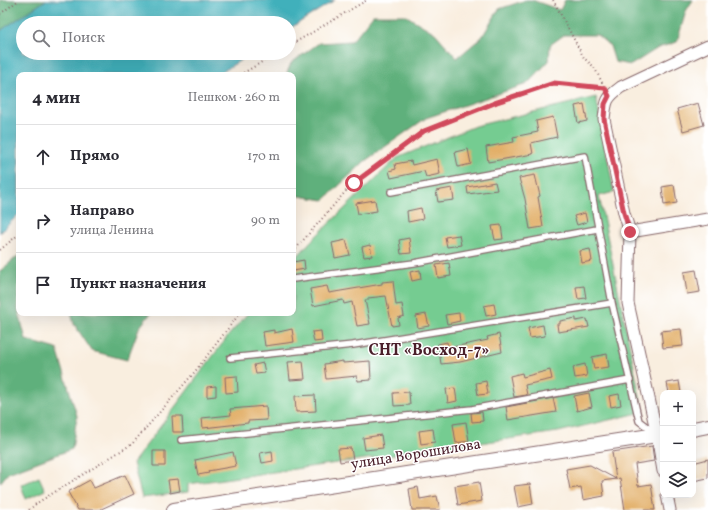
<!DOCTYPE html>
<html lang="ru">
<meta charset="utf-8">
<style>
:root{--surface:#fff;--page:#f7f7f7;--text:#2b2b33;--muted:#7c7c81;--line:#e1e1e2}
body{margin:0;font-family:Vollkorn,serif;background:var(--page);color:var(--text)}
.controls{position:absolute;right:12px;bottom:12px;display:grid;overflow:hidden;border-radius:8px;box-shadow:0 4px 16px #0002}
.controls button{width:36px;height:36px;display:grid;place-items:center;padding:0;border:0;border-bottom:1px solid var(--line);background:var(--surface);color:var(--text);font:20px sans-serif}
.stop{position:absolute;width:12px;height:12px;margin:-9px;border:3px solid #d1495b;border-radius:50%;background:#fff}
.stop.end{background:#d1495b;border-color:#fff;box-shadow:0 1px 4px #0008}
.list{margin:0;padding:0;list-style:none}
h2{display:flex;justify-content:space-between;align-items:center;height:52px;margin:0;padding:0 16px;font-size:17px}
h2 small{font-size:13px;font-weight:400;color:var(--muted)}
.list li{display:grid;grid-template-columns:26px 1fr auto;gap:12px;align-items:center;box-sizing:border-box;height:64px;padding:0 16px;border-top:1px solid var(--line)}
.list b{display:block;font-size:15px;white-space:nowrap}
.list p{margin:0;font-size:13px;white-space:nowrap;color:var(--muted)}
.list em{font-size:13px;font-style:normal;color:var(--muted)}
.icon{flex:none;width:22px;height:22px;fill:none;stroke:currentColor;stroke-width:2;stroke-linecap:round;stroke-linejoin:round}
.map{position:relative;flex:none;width:708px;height:510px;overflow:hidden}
.search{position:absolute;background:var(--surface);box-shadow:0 4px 16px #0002;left:16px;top:16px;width:280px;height:44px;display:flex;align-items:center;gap:10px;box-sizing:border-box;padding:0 14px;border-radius:22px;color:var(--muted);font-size:15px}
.panel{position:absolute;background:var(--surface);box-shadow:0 4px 16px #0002;left:16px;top:72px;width:280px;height:244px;border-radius:8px}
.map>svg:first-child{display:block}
.green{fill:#74cc91;stroke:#5f765e}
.forest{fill:#5fb07b;stroke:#546853}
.water{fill:#40b0bb;stroke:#456873}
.building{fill:#e2af67}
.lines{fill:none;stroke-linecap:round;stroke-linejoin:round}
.service-casing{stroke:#87676a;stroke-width:8}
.minor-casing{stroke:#87676a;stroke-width:13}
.tertiary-casing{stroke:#87676a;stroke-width:16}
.path{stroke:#87676a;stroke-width:2;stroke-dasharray:1 3;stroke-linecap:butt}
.service{stroke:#fff;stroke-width:5.5}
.minor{stroke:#fff;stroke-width:11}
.tertiary{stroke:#fff;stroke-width:14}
.route{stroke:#d1495b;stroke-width:5}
.labels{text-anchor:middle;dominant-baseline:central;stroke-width:3;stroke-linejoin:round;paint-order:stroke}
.street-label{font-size:15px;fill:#4a1f2b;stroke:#fff}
.neighbourhood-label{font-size:16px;font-weight:bold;fill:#4a1f2b;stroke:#fff}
</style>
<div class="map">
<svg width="708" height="510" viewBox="0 0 708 510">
<rect width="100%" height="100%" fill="#fff"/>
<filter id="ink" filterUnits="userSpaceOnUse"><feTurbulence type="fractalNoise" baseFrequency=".025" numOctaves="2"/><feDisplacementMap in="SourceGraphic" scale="8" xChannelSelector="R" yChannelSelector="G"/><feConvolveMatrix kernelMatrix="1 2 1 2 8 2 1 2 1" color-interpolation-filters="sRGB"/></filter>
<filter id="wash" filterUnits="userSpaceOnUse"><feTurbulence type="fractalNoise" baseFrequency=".012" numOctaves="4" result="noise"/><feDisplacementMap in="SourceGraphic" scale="16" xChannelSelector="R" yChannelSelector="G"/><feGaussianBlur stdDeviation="0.9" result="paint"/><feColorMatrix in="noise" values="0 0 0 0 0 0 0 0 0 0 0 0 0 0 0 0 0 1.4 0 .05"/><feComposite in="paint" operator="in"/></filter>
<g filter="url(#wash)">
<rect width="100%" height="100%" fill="#f9eedf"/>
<path class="green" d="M596,97L614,192L599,196L643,412L558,432L188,484V492L142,498L133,463L228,336L248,313H293V261L312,240L397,158L475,126Z
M39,477L45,490L26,499L21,485Z"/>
<path class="forest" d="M0,0H46L0,31Z
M526,0H532L560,10L565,0H693L686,11L677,42L658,48L631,65L615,62L610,46L597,35H564L550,45L549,61L527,84L426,118L365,161L324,200L293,195V75H286L291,63L319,43L352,41L373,15H405L435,33L457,58L482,37L499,9Z
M19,255L18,309L26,340L57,349L77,416L72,449L8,473L0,483V271Z
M71,313H151L139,328L127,360L92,351L74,324Z"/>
<path class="water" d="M46,0H335L289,29V23H23V53H252L217,75H19V214L0,233V31Z"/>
<g id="blocks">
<path class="building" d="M698,103L704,125L683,131L677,109Z
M584,104L587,121L578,123L575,106Z
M553,117L557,137L531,143L533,154L488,162L486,147L514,142L513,137L538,132L536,121Z
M468,149L471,164L458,167L455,152Z
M437,159L440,174L426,177L424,171L391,178L389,171L396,169L395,164L411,161L412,165Z
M535,175L540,196L538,197L543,227L530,229L525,199L519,178Z
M495,182L497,190L468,194L467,187Z
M674,185L677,203L664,205L662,187Z
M452,188L454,200L438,202L436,191Z
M375,200L377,211L358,214L356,203Z
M421,208L423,219L408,222L407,211Z
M585,213L587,222L577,225L574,216Z
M501,225L503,239L495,240L492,226Z
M459,235L461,245L447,247L445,237Z
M409,238L411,253L401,254L399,240Z
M346,240L350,255L335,258L332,243Z
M370,245L372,256L364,257L362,247Z
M590,249L592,261L582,263L580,251Z
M304,260L305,269L293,271V262Z
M449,263L451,276L438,278L436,265Z
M420,270L421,279L412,281L410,272Z
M696,270L700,292L687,294L684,272Z
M393,281L396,305L402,304L404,316L398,318L399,325L392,326L386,296L368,298V300H365L370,324L357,326L352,302L344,304L343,300L313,306L310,289L327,286L329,293L382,284V282Z
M584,286L586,298L578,299L576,287Z
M494,304L496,314L486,316L484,306Z
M459,313L460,321L447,324L445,315Z
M426,314L429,326L418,328L416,316Z
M576,318V321L587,319L589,327L558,332L557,324H560V321Z
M543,325L545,336L530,338L528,328Z
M292,329L294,342L265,346L263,332L274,330V333Z
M681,329L683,346L663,348L661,331Z
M321,331L322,341L314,342L312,332Z
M499,334L502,352L460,362L441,364L438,344L447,342L448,348L488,340L487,337Z
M607,354L609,367L594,369L592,357Z
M303,361L305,379L290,380L288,362Z
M343,361V363L370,361L371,380L358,381L357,376L326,379L324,364Z
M263,363L265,373L256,374L254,365Z
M585,364L587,376L575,378L573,367Z
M550,370L552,379L525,385L527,395L514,397L510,376L522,373L523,377Z
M237,376L238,392L226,393L225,377Z
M486,381L488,394L478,395L476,383Z
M679,381L681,393H669L667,383Z
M216,386V396L207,397V387Z
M455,388L457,401L448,403L446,389Z
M409,392L410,405L394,406L393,393Z
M589,393L592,407L577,411L574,396Z
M619,394L621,405L611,407L609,396Z
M315,395L316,411L296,412L295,396Z
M553,398L556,412L508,420L506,407Z
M266,406L267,420L248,421V423L203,428L202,418L231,415L230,409Z
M482,412L483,421L472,422L471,413Z
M172,416H182L183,432H173Z
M466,422L469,441L456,443L453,424Z
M433,429L435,442L421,444L419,431Z
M381,435L383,448L365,450L363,438Z
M652,446L654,461L635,464L638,486L651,484L655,510H625L620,478L616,479L612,452Z
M351,448L353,460L340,462L338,449Z
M153,451H165V466H153Z
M272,451L273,461L262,463L260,453Z
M233,452L236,466L208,471L209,473L198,475L195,460Z
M708,459V478L693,481V463Z
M590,465L616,479L602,481L604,496L583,500L581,487L570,489L566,469Z
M125,475L134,494L99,510H78L68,492L90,480L94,488Z
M178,479L180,491L170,493L168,480Z
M479,482L482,501L458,505L455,486Z
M530,484L533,504L518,507L514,486Z
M418,487L420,499L437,496L440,510H412L409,489Z"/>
</g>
</g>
<g filter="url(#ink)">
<use href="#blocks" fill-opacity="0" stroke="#87676a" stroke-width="1"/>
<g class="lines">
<defs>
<path id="service" d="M391,192L585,156L612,303L639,421L655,433
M293,279L414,263L597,229
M230,358L353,345L612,303
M181,440L472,409L630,380"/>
<path id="minor" d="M630,232L708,219
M663,471L657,435L628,303L630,232L624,213L604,119C606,101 606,98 621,87L708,46
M667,495L670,510"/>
<path id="tertiary" d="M693,429L708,426
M174,510L663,434"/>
</defs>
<use href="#service" class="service-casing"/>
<use href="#minor" class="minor-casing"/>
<use href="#tertiary" class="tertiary-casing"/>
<path class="path" d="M553,0L584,58L594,67L604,86
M0,14L19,0
M289,46L367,0
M240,75L277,53
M0,250L19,234
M293,252L353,183L424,131L497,102L554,83L604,88
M29,510L37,503L132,444L193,374L240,313"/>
<use href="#service" class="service"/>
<use href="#minor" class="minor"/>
<use href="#tertiary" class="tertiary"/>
</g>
</g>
<g class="lines" filter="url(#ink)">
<path class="route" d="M354,183L424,131L497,102L554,83L605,88L609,96L605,104L604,119L624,213L630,232"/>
</g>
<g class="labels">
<g class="street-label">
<text transform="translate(416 455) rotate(-9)">улица Ворошилова</text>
</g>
<g class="neighbourhood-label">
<text x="429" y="351">СНТ «Восход-7»</text>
</g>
</g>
</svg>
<div class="controls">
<button>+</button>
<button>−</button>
<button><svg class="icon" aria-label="layers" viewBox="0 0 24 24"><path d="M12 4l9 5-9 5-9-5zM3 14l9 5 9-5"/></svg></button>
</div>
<div class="stop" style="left:354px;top:183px"></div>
<div class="stop end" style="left:630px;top:232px"></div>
<div class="search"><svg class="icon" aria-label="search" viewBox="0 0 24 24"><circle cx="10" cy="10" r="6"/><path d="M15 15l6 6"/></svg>Поиск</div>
<section class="panel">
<h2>4 мин<small>Пешком · 260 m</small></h2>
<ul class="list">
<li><svg class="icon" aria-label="ahead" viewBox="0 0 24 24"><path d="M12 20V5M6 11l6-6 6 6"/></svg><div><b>Прямо</b></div><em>170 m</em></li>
<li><svg class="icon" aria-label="right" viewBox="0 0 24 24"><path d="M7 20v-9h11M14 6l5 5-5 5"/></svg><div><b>Направо</b><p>улица Ленина</p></div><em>90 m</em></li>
<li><svg class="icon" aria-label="arrive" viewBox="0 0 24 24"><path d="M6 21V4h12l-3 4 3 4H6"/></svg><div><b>Пункт назначения</b></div></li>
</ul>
</section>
</div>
